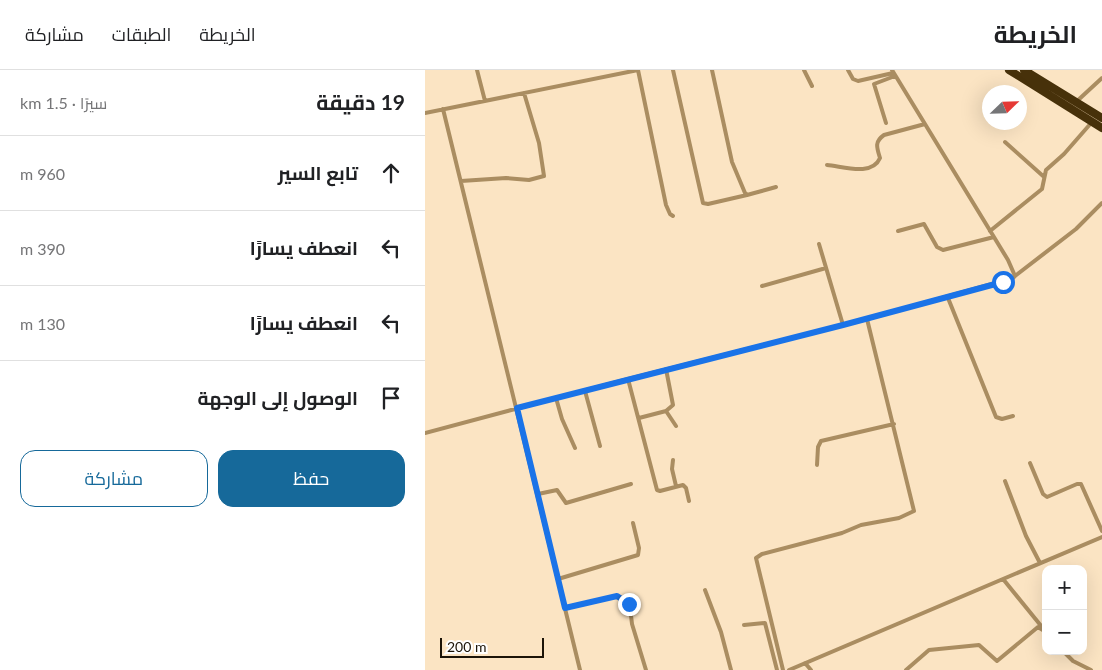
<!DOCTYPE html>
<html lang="ar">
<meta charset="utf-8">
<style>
:root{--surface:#fff;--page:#f2f2f2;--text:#202124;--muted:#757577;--line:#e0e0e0;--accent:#16699a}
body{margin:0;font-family:Lato,Cairo,sans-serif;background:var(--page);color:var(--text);direction:rtl}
.controls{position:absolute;right:15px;bottom:15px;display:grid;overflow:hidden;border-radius:10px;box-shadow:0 5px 20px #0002}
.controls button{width:45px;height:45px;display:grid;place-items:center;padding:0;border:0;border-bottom:1px solid var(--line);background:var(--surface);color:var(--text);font:25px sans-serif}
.compass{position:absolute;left:557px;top:15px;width:45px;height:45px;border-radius:50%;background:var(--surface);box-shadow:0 5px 20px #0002;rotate:67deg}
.scale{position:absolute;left:15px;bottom:12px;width:104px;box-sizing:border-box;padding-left:5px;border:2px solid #1c1408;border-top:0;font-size:14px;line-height:18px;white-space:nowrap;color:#1c1408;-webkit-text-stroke:4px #fff;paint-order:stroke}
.stop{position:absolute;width:15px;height:15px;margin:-11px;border:4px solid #1a73e8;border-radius:50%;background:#fff}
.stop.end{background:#1a73e8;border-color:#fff;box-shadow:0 1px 5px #0008}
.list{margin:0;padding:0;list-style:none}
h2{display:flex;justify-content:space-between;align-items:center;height:65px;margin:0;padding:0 20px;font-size:21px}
h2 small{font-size:16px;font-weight:400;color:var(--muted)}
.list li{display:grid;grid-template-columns:32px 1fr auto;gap:15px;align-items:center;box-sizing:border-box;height:75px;padding:0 20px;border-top:1px solid var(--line)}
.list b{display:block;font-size:19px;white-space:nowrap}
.list em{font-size:16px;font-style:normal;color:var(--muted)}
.actions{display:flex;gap:10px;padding:15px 20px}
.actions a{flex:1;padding:11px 0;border:1px solid var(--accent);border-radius:15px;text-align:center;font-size:18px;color:var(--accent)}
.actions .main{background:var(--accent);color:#fff}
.icon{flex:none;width:28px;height:28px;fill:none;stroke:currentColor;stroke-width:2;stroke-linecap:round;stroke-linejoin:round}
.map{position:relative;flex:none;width:677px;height:600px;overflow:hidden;direction:ltr}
header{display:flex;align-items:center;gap:30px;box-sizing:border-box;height:70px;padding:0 25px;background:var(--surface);border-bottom:1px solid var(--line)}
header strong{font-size:24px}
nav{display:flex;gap:28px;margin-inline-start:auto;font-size:18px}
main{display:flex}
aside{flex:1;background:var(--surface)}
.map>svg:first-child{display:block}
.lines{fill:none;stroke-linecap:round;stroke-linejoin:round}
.street{stroke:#aa8d61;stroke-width:4}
.highway{stroke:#47310a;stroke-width:8}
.route{stroke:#1a73e8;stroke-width:6}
</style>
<header>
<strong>الخريطة</strong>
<nav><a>الخريطة</a><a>الطبقات</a><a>مشاركة</a></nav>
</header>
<main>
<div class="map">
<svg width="677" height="600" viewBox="0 0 677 600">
<rect width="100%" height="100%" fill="#fbe4c3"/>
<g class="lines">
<path class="street" d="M52,0L60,31
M213,0L241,135L245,144L248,146
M248,0L278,133L283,134L322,125
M287,0L307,92L320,123L322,125L351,117
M379,0L387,16
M423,0L428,9L433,11L468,3
M651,32L677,8
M18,39L155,600
M0,43L213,0
M461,53L449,14L470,6
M580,72L618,106
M402,95C417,96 447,107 455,88C452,78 449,72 459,65L500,54
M36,111L81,108L104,110L119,106L114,73L99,23
M473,161L499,154L512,177L518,180L569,167
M565,161L617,119L621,100L639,84L667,52
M394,174L418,255
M590,206L651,159L677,133
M337,216L401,198
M523,228L571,347L577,349L588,346
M203,309L232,420L235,421L258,415L261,418L264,431
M160,321L175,376
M131,328L137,349L150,378
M241,341L251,356
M214,348L241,341L248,335L241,299
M0,363L203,309L442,249L588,208L590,206L583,190L467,0
M248,390L247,399L251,416
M605,393L618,424L622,427L652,414H656L677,461
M392,395L393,377L396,371L469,354
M580,411L601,466L615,493
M113,424L132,420L141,433L206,414
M133,509L213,485L214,478L208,453
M578,509L617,557
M280,520L296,562L306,600
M140,538L192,526L201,530L205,537L207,554L221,600
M319,555L340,553L352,600
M638,581L648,591L666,600
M380,593L386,600
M358,600L331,488L337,484L417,463L436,455L474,448L489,441L442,249
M364,600L677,467
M481,600L504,580L554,575L572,591L613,557L621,562"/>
<path class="highway" d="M584,0L677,58
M599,0L677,48"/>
</g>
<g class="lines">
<path class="route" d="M204,534L192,526L140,538L92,338L418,255L578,212"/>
</g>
</svg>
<div class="controls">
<button>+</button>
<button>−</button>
</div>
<svg class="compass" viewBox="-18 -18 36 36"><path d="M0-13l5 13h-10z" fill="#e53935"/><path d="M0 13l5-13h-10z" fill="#757577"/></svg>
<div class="scale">200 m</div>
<div class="stop" style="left:578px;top:212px"></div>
<div class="stop end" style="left:204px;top:534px"></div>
</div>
<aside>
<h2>19 دقيقة<small>سيرًا · 1.5 km</small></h2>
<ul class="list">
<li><svg class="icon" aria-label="ahead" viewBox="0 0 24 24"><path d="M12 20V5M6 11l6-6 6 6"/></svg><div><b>تابع السير</b></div><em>960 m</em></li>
<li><svg class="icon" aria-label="left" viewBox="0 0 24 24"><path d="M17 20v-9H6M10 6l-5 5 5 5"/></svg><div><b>انعطف يسارًا</b></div><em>390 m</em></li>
<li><svg class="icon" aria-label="left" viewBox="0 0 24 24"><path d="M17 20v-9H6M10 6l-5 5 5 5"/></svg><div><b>انعطف يسارًا</b></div><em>130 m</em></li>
<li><svg class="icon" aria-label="arrive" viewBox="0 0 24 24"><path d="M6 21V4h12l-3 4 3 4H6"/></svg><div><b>الوصول إلى الوجهة</b></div></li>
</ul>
<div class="actions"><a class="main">حفظ</a><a>مشاركة</a></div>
</aside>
</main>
